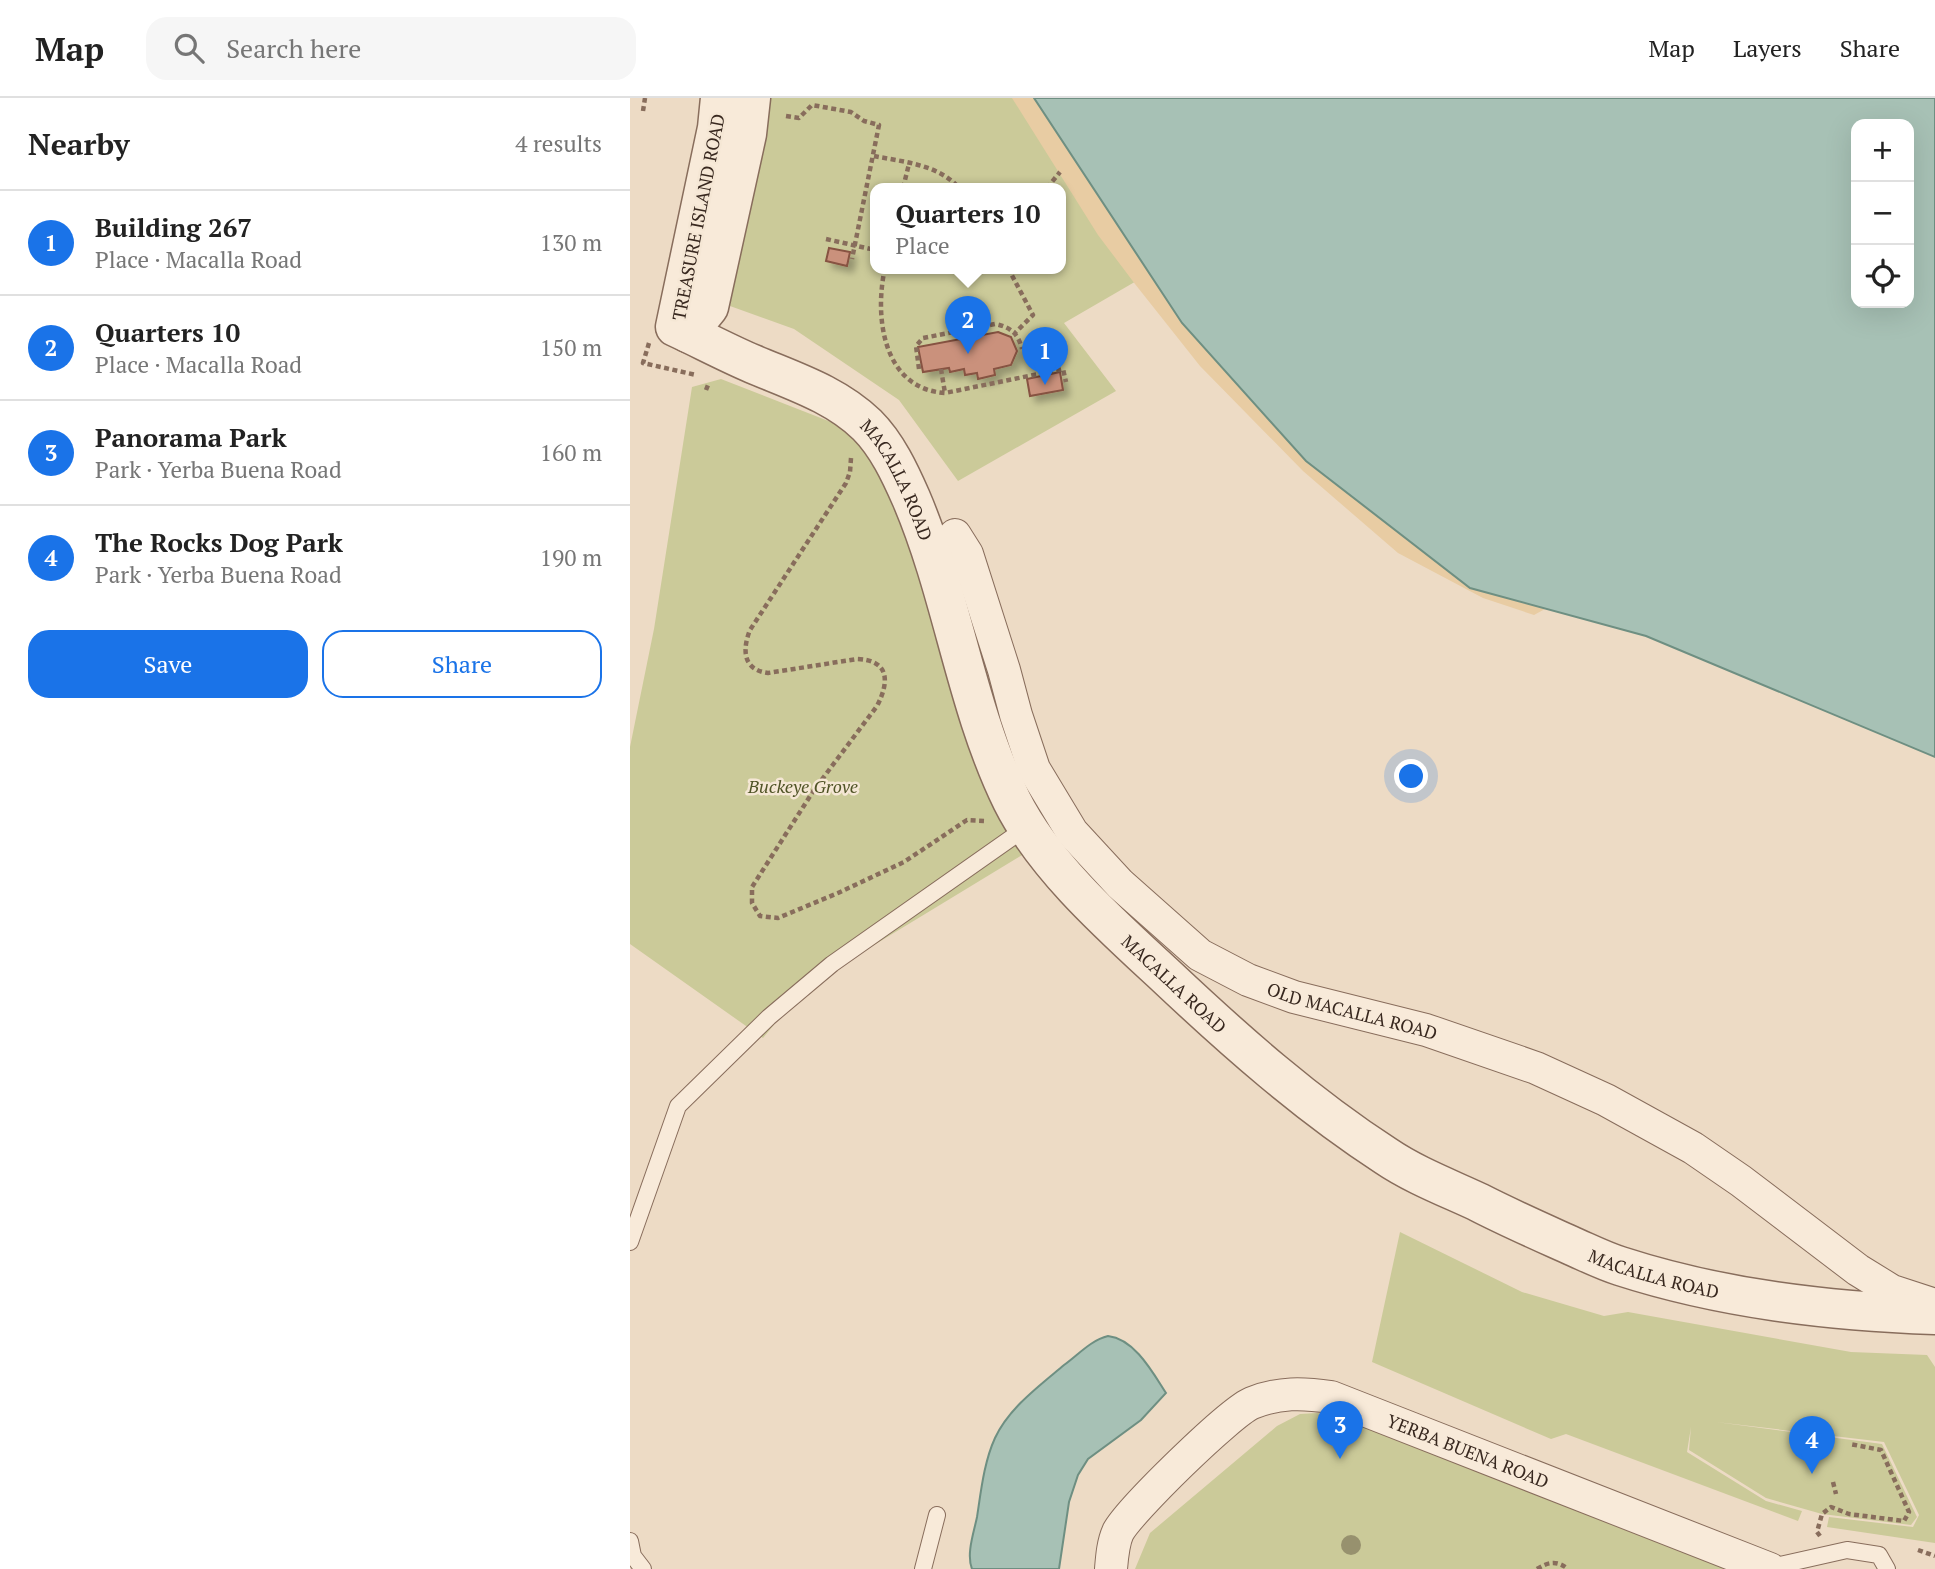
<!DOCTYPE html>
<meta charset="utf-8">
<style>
:root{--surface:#fff;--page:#f6f6f6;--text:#222;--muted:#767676;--line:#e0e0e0;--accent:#1a73e8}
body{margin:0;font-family:"PT Serif",serif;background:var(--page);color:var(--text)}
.controls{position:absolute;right:21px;top:21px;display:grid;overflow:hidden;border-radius:14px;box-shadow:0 7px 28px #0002}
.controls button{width:63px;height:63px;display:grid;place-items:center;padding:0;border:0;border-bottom:2px solid var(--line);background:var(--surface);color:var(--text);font:35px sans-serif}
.you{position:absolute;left:782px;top:679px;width:24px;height:24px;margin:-18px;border:5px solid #fff;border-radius:50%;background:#1a73e8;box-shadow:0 0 0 10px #1a73e833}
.badge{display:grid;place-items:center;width:46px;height:46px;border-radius:50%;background:var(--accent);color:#fff;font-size:23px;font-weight:700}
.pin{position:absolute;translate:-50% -58px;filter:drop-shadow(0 2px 4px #0008)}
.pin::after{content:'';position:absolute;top:37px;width:24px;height:21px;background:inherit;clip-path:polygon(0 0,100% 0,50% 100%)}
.popup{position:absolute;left:240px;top:85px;width:196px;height:91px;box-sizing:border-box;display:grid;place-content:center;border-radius:14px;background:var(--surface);filter:drop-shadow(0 2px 5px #0005);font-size:23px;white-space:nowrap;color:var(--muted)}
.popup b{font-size:26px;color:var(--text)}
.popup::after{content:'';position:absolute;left:50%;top:100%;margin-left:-14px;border:14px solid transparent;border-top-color:var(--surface)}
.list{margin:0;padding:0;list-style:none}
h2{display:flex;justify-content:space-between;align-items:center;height:91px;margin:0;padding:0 28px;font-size:30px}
h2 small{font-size:23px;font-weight:400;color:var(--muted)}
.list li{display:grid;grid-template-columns:46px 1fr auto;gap:21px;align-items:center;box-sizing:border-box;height:105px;padding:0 28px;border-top:2px solid var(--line)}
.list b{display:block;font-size:26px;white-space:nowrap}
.list p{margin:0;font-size:23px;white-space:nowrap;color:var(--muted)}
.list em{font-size:23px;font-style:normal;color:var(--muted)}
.actions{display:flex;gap:14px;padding:21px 28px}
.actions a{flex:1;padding:16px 0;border:2px solid var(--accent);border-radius:21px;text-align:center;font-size:24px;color:var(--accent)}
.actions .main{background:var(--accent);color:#fff}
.icon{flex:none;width:38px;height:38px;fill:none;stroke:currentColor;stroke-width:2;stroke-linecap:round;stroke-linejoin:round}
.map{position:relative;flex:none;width:1305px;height:1471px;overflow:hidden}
header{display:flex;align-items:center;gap:42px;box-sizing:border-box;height:98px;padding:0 35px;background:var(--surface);border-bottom:2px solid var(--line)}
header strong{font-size:33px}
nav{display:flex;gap:38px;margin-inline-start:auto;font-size:24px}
.search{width:490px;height:63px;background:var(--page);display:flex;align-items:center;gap:18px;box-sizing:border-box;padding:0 24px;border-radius:21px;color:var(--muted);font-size:26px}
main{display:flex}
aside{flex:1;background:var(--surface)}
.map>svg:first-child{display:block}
.green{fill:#cbca99;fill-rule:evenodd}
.sand{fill:#e8cca3}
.water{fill:#a7c1b5;stroke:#6e8f82;stroke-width:2;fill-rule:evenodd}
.building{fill:#ca917c;stroke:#875342;stroke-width:2;filter:url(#shadow)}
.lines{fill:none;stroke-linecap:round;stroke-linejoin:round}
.service-casing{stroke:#886d5c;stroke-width:18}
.minor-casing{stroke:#886d5c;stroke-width:34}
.tertiary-casing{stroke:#886d5c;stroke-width:41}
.path{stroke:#886d5c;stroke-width:4.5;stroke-dasharray:5 3.5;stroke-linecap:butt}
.service{stroke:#f8ead9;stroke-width:16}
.minor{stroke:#f8ead9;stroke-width:32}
.tertiary{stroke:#f8ead9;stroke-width:38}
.tree{fill:#97916e}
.labels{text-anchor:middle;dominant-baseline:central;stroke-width:5;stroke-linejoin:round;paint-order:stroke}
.street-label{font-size:18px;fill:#38281f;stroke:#f5e7d5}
.park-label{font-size:18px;font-style:italic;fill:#505426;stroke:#f5e7d5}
</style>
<header>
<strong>Map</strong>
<div class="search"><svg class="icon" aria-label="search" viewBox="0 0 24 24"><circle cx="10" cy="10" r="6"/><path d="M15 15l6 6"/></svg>Search here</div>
<nav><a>Map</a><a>Layers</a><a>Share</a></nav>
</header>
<main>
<aside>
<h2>Nearby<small>4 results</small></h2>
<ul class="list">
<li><span class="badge">1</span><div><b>Building 267</b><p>Place · Macalla Road</p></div><em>130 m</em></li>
<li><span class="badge">2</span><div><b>Quarters 10</b><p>Place · Macalla Road</p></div><em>150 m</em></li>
<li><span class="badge">3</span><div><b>Panorama Park</b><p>Park · Yerba Buena Road</p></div><em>160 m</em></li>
<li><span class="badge">4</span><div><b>The Rocks Dog Park</b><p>Park · Yerba Buena Road</p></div><em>190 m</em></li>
</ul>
<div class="actions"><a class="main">Save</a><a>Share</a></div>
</aside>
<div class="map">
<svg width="1305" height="1471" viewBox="0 0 1305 1471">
<defs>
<filter id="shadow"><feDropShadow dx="6" dy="6" stdDeviation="3.5" flood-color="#0004"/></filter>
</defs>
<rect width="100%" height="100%" fill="#eddbc5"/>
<path class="green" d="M141,0H396L515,178L434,225L486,293L328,383L269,302L164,231L100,208ZM245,90H431V170H245Z
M91,281L224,333L250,363L397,754L198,875L157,911L133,940L0,846V649L24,531L62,289Z
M770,1134L892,1194L974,1218L998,1214L1221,1254L1297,1257L1305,1269V1445L1197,1429L1199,1419L1283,1429L1289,1417L1254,1344L1086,1324L1252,1346L1287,1419L1281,1427L1192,1416L1136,1400L1059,1352L1061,1329L1057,1354L1136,1403L1172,1413L1168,1423L936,1336L921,1341L742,1264Z
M687,1315L710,1320L1095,1471H505L520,1435L647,1328L670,1316Z"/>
<path class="sand" d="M382,0H418L809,445L915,511L904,517L853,500L768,455L673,373L570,268L505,186L468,137Z"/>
<path class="water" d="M404,0H1305V659L1016,538L840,490L676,363L552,225ZM1226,26H1279V205H1226Z
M478,1238C505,1241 523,1275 536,1295L511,1322L458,1361L448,1377L439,1404L429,1471H342C336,1456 344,1434 347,1419C351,1393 354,1364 365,1340C379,1310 409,1288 434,1267C448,1257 461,1242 478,1238Z"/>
<path class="building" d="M199,150L220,154L217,168L196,163Z
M368,234L381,239L387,253L381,267L364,271L365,277L348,281L347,275L335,277L334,271L320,274L319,270L293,274L288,249Z
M430,274L433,292L400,298L397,281Z"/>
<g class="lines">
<defs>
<path id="service" d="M0,1144L48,1008L139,919L202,866L397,729
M0,1443L3,1458L13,1471
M1137,1470L1217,1452L1249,1457L1257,1471
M293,1471L307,1417"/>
<g id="minor">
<path id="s1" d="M325,437L337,456L374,572L386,617L404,671L442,734L490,786L570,857L618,882L664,899L796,932L906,970L976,1002L1063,1050L1111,1083L1228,1172L1262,1193L1305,1207"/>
<path id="s2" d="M481,1471C482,1459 483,1445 488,1434C499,1413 600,1314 622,1305C649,1294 673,1295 701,1299L1140,1471"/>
</g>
<g id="tertiary">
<path id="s3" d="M90,0L87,30L45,229C71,241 97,255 123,266C163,283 205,296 237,327C257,347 270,375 281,400C323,498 335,607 382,703C415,769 482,828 536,878C605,943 676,1006 756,1058C784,1077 818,1090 848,1104C879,1120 911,1134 942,1148C958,1155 974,1163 990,1168C1092,1201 1198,1213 1305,1217"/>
<path d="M58,235L79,209L117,36L121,0"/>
</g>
</defs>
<use href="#service" class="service-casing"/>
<use href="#minor" class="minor-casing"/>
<use href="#tertiary" class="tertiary-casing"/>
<path class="path" d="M13,13L15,0
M156,18L169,20L182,7L221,14L234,23L249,27L222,161
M244,58C273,64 308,66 329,90
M273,90L279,66
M417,90L430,74
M196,141L245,152
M255,170C244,219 253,291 315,295L433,271L436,284
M378,170L403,217L385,235
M19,245L13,265L66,277
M289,271L286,248L293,240L365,226C380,229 388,235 392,251
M311,271L315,295
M76,292L78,287
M221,360L220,374L216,385L120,532C112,552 113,572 138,575L227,561C259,562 260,583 247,608L184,692L122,789V805L130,818L148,820L208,795L274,764L337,722L354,723
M1203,1384L1206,1396
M1190,1438L1187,1434L1192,1416L1201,1409L1219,1416L1274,1423L1279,1414L1251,1352L1220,1346
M1288,1452L1305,1458
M907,1471C918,1464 927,1462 938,1471"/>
<use href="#service" class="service"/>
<use href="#minor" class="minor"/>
<use href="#tertiary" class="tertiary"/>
</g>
<circle class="tree" cx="721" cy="1447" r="10"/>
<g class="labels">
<g class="street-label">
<text transform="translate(68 119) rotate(-79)">TREASURE ISLAND ROAD</text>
<text stroke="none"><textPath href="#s3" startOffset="513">MACALLA ROAD</textPath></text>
<text stroke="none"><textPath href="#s3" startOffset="1101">MACALLA ROAD</textPath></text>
<text stroke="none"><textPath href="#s1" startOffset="662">OLD MACALLA ROAD</textPath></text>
<text stroke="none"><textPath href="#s3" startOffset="1668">MACALLA ROAD</textPath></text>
<text stroke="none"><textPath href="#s2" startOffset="452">YERBA BUENA ROAD</textPath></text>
</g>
<g class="park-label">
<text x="173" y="688">Buckeye Grove</text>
</g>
</g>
</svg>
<div class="controls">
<button>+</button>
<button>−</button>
<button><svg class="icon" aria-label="locate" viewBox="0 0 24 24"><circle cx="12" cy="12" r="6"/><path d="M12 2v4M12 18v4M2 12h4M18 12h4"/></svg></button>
</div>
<div class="you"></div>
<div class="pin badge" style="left:415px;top:287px">1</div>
<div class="pin badge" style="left:338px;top:256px">2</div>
<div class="popup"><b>Quarters 10</b>Place</div>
<div class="pin badge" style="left:710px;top:1361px">3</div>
<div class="pin badge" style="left:1182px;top:1376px">4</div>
</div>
</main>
